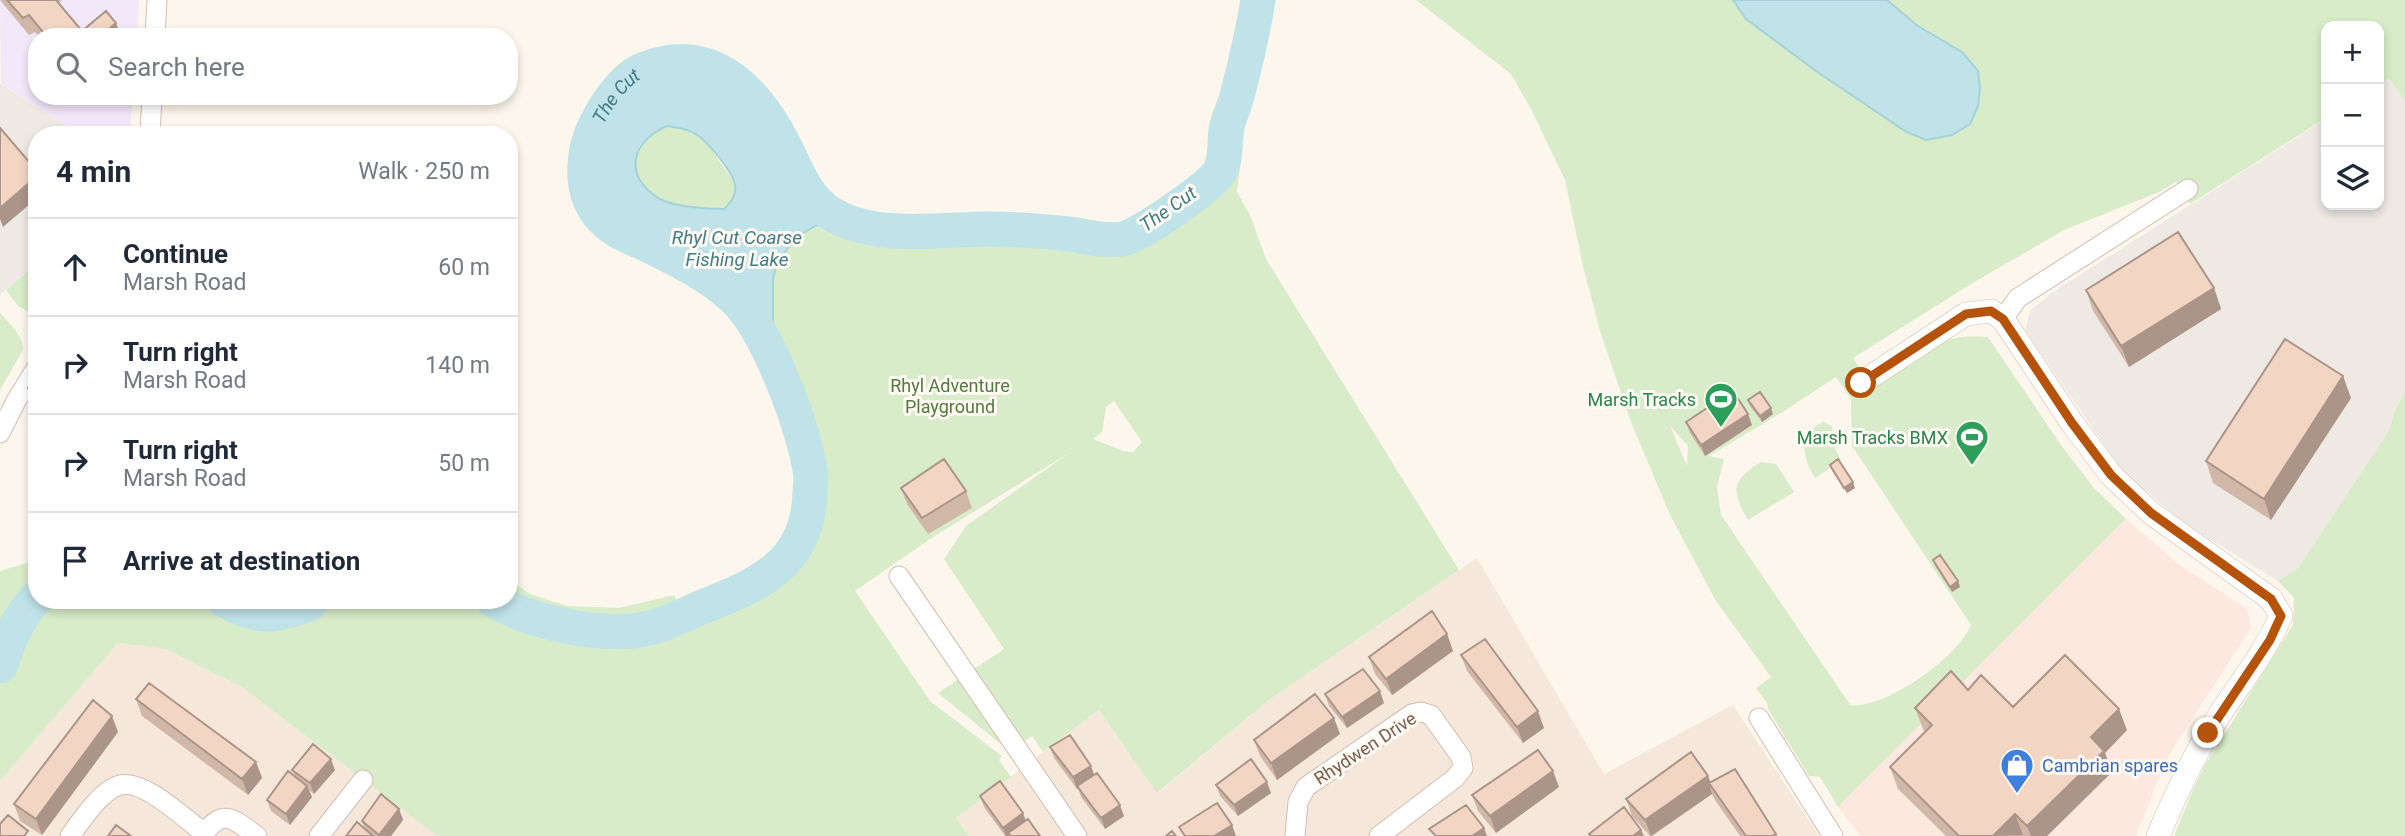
<!DOCTYPE html>
<meta charset="utf-8">
<style>
:root{--surface:#fff;--page:#f6f6f7;--text:#1f2937;--muted:#747a83;--line:#e0e1e3}
body{margin:0;font-family:Roboto,sans-serif;background:var(--page);color:var(--text)}
.controls{position:absolute;right:21px;top:21px;display:grid;overflow:hidden;border-radius:14px;box-shadow:0 4px 10px #0003}
.controls button{width:63px;height:63px;display:grid;place-items:center;padding:0;border:0;border-bottom:2px solid var(--line);background:var(--surface);color:var(--text);font:35px sans-serif}
.stop{position:absolute;width:21px;height:21px;margin:-16px;border:5px solid #b45309;border-radius:50%;background:#fff}
.stop.end{background:#b45309;border-color:#fff;box-shadow:0 2px 7px #0008}
.list{margin:0;padding:0;list-style:none}
h2{display:flex;justify-content:space-between;align-items:center;height:91px;margin:0;padding:0 28px;font-size:30px}
h2 small{font-size:23px;font-weight:400;color:var(--muted)}
.list li{display:grid;grid-template-columns:46px 1fr auto;gap:21px;align-items:center;box-sizing:border-box;height:98px;padding:0 28px;border-top:2px solid var(--line)}
.list b{display:block;font-size:26px;white-space:nowrap}
.list p{margin:0;font-size:23px;white-space:nowrap;color:var(--muted)}
.list em{font-size:23px;font-style:normal;color:var(--muted)}
.icon{flex:none;width:38px;height:38px;fill:none;stroke:currentColor;stroke-width:2;stroke-linecap:round;stroke-linejoin:round}
.map{position:relative;flex:none;width:2405px;height:836px;overflow:hidden}
.search{position:absolute;background:var(--surface);box-shadow:0 4px 10px #0003;left:28px;top:28px;width:490px;height:77px;display:flex;align-items:center;gap:18px;box-sizing:border-box;padding:0 24px;border-radius:28px;color:var(--muted);font-size:26px}
.panel{position:absolute;background:var(--surface);box-shadow:0 4px 10px #0003;left:28px;top:126px;width:490px;height:483px;border-radius:28px}
.map>svg:first-child{display:block}
.residential{fill:#f5e8da}
.commercial{fill:#fde8e0}
.industrial{fill:#efe9e4}
.education{fill:#f3e8fa}
.green{fill:#d8ecc9;fill-rule:evenodd}
.water{fill:#bfe3e8;stroke:#a5d3da;stroke-width:2;fill-rule:evenodd}
.lines{fill:none;stroke-linecap:round;stroke-linejoin:round}
.river{stroke:#bfe3e8;stroke-width:35}
.minor-casing{stroke:#d1beb0;stroke-width:21}
.tertiary-casing{stroke:#d1beb0;stroke-width:24}
.minor{stroke:#fff;stroke-width:19}
.tertiary{stroke:#fff;stroke-width:23}
.wall{fill:#d1b7a8}
.shaded-wall{fill:#aa9588}
.building{fill:#f3d5c3;stroke:#aa9588;stroke-width:2}
.route{stroke:#b45309;stroke-width:9}
.labels{text-anchor:middle;dominant-baseline:central;stroke-width:6;stroke-linejoin:round;paint-order:stroke}
.park-label{font-size:18px;fill:#537a41;stroke:#fffaf3}
.leisure-label{font-size:18px;fill:#27864d;stroke:#fffaf3;text-anchor:end}
.street-label{font-size:18px;fill:#7a5c4d;stroke:#fffaf3}
.shop-label{font-size:18px;fill:#366cbe;stroke:#fffaf3;text-anchor:start}
.water-label{font-size:19px;font-style:italic;fill:#437c86;stroke:#fffaf3}
</style>
<div class="map">
<svg width="2405" height="836" viewBox="0 0 2405 836">
<rect width="100%" height="100%" fill="#fdf6ec"/>
<path class="residential" d="M1477,558L1604,774L1733,705L1819,836H969L956,818L1099,710L1158,793L1269,700Z
M118,643L165,649L242,687L437,836H0V781Z"/>
<path class="commercial" d="M2126,519L2177,563L2247,609L2251,628L2168,756L2136,836H1861L1838,807Z"/>
<path class="industrial" d="M2389,78L2405,101V394L2395,409L2390,429L2298,568L2278,581L2185,524L2123,472L2025,330L2030,311L2053,292L2326,119V205H2379V85Z
M0,84L62,122L73,135H37V263L0,295Z"/>
<path class="education" d="M0,0H139L137,37H37V96H133L130,135H73L62,122L1,84Z"/>
<path class="green" d="M1416,0H2405V101L2389,78L2379,85V26H2326V118L2190,204L2176,182L2159,192L2064,230L1971,284L1853,358L1871,384C1911,359 1938,331 1988,337L2061,445L2093,487L2126,519L1838,807L1820,777L1809,776L1768,709L1767,703L1756,688L1771,677L1716,601L1670,515L1631,422L1600,331L1583,266L1565,180L1531,109L1511,74ZM1836,377L1851,399L1852,446L1971,625C1956,659 1889,706 1851,706L1721,515L1717,487L1724,459L1709,456L1781,413ZM1671,427L1688,446L1687,466L1671,428Z
M1234,124L1245,125L1237,192L1250,215L1266,259L1459,570L1269,700L1157,793L1099,710L1043,752L1032,736L1021,744L974,669L1004,649L944,559L966,526L1072,451L930,539L855,591L930,701L1002,756L999,760L1011,777L956,818L969,836H437L242,687L165,649L118,643L0,781V571L37,560V600H270L279,606L285,600H509V579L530,594L567,606L619,608L674,595L687,621L736,604L764,589L786,570L806,543L815,517L817,481L812,450L773,335V279L777,263L796,237L819,224L836,222L856,230L905,238H1021L1109,247L1135,243L1215,187L1229,163ZM1114,401L1142,442L1133,452L1123,451L1093,439L1102,432L1106,407Z
M667,126L683,128L696,134L707,143L735,184L734,199L724,209C707,209 675,207 660,199C623,176 629,143 667,126Z
M37,263V316L18,306L6,290Z
M0,313C9,323 23,335 23,350L0,390Z
M2405,394V836H2174L2193,790L2205,765L2293,625L2294,598L2278,581L2298,568L2390,429L2395,409Z
M1823,422L1832,426L1835,448L1841,461L1815,478C1802,458 1797,433 1823,422Z
M1761,462L1776,464L1794,492L1748,520C1731,491 1731,480 1761,462Z
M959,679L1007,749L938,693Z"/>
<path class="water" d="M1251,0H1263L1239,101L1231,100Z
M1733,0H1887L1918,26L1962,52L1978,71L1980,89L1978,106L1970,124L1952,135L1926,140L1905,131L1816,71L1746,19Z
M664,61C681,61 697,60 712,66C741,78 770,118 783,144C804,183 806,206 852,222L819,224L796,237L777,263L773,279V335L792,407C777,371 764,327 735,299C717,281 673,257 649,245C633,238 614,233 602,220C580,196 580,157 595,129C603,113 618,82 634,73C643,68 655,65 664,61ZM667,126C676,127 685,128 694,133C706,139 732,171 735,185C737,195 731,202 724,209C707,209 675,207 660,199C623,177 630,142 667,126Z
M302,600H355L313,612L281,614Z
M487,600H506L543,620L488,601Z"/>
<g class="lines">
<g class="river">
<path d="M224,600C258,619 274,617 309,604L312,600"/>
<path id="s1" d="M493,600C532,623 605,639 650,628C666,624 684,615 700,608C758,585 806,566 810,495C810,486 812,477 810,469C801,422 768,330 734,298C711,276 678,260 650,246C640,241 628,237 618,231C586,212 580,180 588,145C595,119 620,78 645,69C712,43 757,91 785,147C797,171 806,198 830,213C875,241 937,229 988,229C1015,229 1042,231 1069,234C1086,236 1105,242 1122,239C1140,236 1206,189 1218,174C1227,161 1224,145 1226,130C1228,119 1234,108 1237,96C1245,65 1253,32 1258,0"/>
<path d="M0,666C9,640 18,617 37,597"/>
</g>
<defs>
<path id="minor" d="M155,37L157,0
M150,135L152,96
M2003,319L2018,298L2188,189
M0,433L16,401L37,367
M899,576L1077,836
M1759,718L1833,836
M70,836C81,821 101,790 120,785C144,779 185,819 204,833
M202,836C223,807 232,818 257,836
M319,836L363,780
M1295,836L1298,802L1306,787L1412,714L1421,712L1431,715L1461,757L1463,768L1455,778L1379,836"/>
<path id="tertiary" d="M1861,383L1966,314L1991,311L2003,319L2072,423L2111,475L2151,513L2271,599L2281,616C2262,659 2231,694 2207,735C2188,767 2173,801 2158,836"/>
</defs>
<use href="#minor" class="minor-casing"/>
<use href="#tertiary" class="tertiary-casing"/>
<use href="#minor" class="minor"/>
<use href="#tertiary" class="tertiary"/>
</g>
<path class="wall" d="M0,0H62L59,3L82,31L116,23L121,37H39L35,32L29,35Z
M2214,288L2221,309L2129,367L2093,311L2086,290Z
M37,372V412L28,388Z
M2351,398L2271,520L2213,483L2206,461Z
M1748,400L1773,414L1762,422L1750,406Z
M1686,422L1752,425L1705,456L1690,433Z
M1830,465L1855,488L1847,493L1832,471Z
M901,488L966,491L972,508L928,534L907,504Z
M1933,560L1958,581L1960,587L1952,592L1935,566Z
M1447,634L1453,651L1392,695L1375,674L1369,657Z
M1461,655L1544,728L1523,743L1467,671Z
M1968,690L2013,707L2127,730L2105,753L2112,772L2047,836H1946L1898,789L1890,767L1925,732L1923,729L1915,708Z
M1325,694L1384,703L1347,728L1329,706Z
M136,699L256,762L262,778L248,795L142,716Z
M118,732L42,835L20,821L14,804Z
M1340,734L1277,780L1260,756L1254,740Z
M1050,747L1095,775L1124,816L1105,829L1081,797L1078,788L1077,789L1054,758Z
M292,770H335L314,794L309,790L312,797L290,825L271,811L267,800L295,776Z
M1711,782L1776,834L1777,836H1740L1715,800L1712,794L1652,836H1650L1632,816L1626,799Z
M1216,785L1271,793L1238,816L1220,796Z
M1559,787L1496,833L1478,811L1472,795Z
M980,796L1023,813L1026,821L1040,836H1005L984,807Z
M399,809L403,820L391,836H346L365,829L362,821Z"/>
<path class="shaded-wall" d="M116,23L121,37H99Z
M37,176V198L3,227L0,219V208Z
M2214,288L2221,309L2129,367L2121,346Z
M2343,376L2351,398L2271,520L2264,499Z
M1771,408L1773,414L1762,422L1760,416Z
M1748,414L1752,425L1705,456L1701,445Z
M1853,482L1855,488L1847,493L1844,488Z
M1958,581L1960,587L1952,592L1950,587Z
M1447,634L1453,651L1392,695L1386,679Z
M1380,691L1384,703L1347,728L1342,717Z
M2119,709L2127,730L2105,753L2112,772L2047,836H2031L2027,826L2091,737Z
M1538,711L1544,728L1523,743L1517,727Z
M112,716L118,732L42,835L36,819Z
M1334,718L1340,734L1277,780L1271,763Z
M331,759L335,770L314,794L310,783Z
M256,762L262,778L248,795L242,779Z
M1091,766L1095,777L1077,789L1073,777Z
M1553,771L1559,787L1496,833L1490,816Z
M1708,776L1714,791L1709,783L1712,794L1651,836L1645,820Z
M1267,782L1271,793L1238,816L1234,805Z
M307,786L312,797L290,825L286,814Z
M1120,805L1124,816L1105,829L1101,818Z
M399,809L403,820L391,836H380L379,835Z
M1023,813L1027,825L1008,833L1009,836H1006L1003,828Z
M2015,814L2023,835L1993,836Z
M1232,825L1236,836H1214Z
M1484,828L1487,836H1472Z
M1641,830L1644,836H1633Z"/>
<path class="building" d="M7,0H56L82,31L106,11L116,23L99,37H47L29,15L23,18Z
M0,128L37,171V176L0,208Z
M2178,232L2214,288L2121,346L2086,290Z
M2285,339L2343,376L2264,499L2206,461Z
M37,372V401L28,388Z
M1733,391L1748,414L1701,445L1686,422Z
M1760,392L1771,408L1760,416L1748,400Z
M944,459L966,491L922,518L901,488Z
M1838,459L1853,482L1844,488L1830,465Z
M1940,555L1958,581L1950,587L1933,560Z
M1432,611L1447,634L1386,679L1369,657Z
M1485,639L1538,711L1517,727L1461,655Z
M2065,655L2119,709L2091,737L2104,751L2027,826L2015,814L1993,836H1959L1890,767L1932,725L1915,708L1951,671L1968,690L1981,675L2013,707Z
M1363,669L1380,691L1342,717L1325,694Z
M149,683L256,762L242,779L136,699Z
M1315,694L1334,718L1271,763L1254,740Z
M93,700L112,716L36,819L14,804Z
M1070,735L1091,766L1073,777L1050,747Z
M313,744L331,759L310,783L292,770Z
M1538,750L1553,771L1490,816L1472,795Z
M1691,752L1708,776L1645,820L1626,799Z
M1251,759L1267,782L1234,805L1216,785Z
M1735,769L1776,834L1772,836H1746L1709,783Z
M288,771L307,786L286,814L267,800Z
M1097,773L1120,805L1101,818L1077,786Z
M1000,781L1023,813L1003,828L980,796Z
M381,794L399,809L379,835L362,821Z
M1217,803L1232,825L1214,836H1185L1179,827Z
M1466,805L1484,828L1472,836H1436L1429,829Z
M1624,807L1641,830L1633,836H1591L1589,834Z
M8,815L28,831L24,836H0V824Z
M1028,819L1040,836H1011L1008,833Z
M357,822L373,836H346Z
M116,825L131,836H108Z
M1172,831L1176,836H1166Z"/>
<g class="lines">
<path class="route" d="M1861,383L1966,314L1991,311L2003,319L2072,423L2111,475L2151,513L2271,599L2281,616L2270,640L2208,733"/>
</g>
<defs>
<symbol id="stadium-pin" viewBox="-11 -11 22 30"><path d="M0 17L-7.5 6A9.5 9.5 0 1 1 7.5 6Z" fill="#2e9e5b" stroke="#fffaf3"/><path d="M0-5a6.5 5 0 1 0 0 10a6.5 5 0 1 0 0-10ZM-3.5-1.8h7v3.6h-7Z" fill="#fff"/></symbol>
<symbol id="shop-pin" viewBox="-11 -11 22 30"><path d="M0 17L-7.5 6A9.5 9.5 0 1 1 7.5 6Z" fill="#3f7fe0" stroke="#fffaf3"/><path d="M-5-2.5h2.3a2.7 3.5 0 0 1 5.4 0H5L5.5 6h-11ZM-1.5-2.5h3a1.5 2.3 0 0 0-3 0Z" fill="#fff"/></symbol>
</defs>
<g fill-rule="evenodd">
<use href="#stadium-pin" x="1702" y="380" width="38" height="52"/>
<use href="#stadium-pin" x="1953" y="418" width="38" height="52"/>
<use href="#shop-pin" x="1998" y="746" width="38" height="52"/>
</g>
<g class="labels">
<g class="park-label">
<text x="950" y="385">Rhyl Adventure<tspan x="950" dy="21">Playground</tspan></text>
</g>
<g class="leisure-label">
<text x="1696" y="399">Marsh Tracks</text>
<text x="1948" y="437">Marsh Tracks BMX</text>
</g>
<g class="street-label">
<text transform="translate(1365 748) rotate(-33)">Rhydwen Drive</text>
</g>
<g class="shop-label">
<text x="2042" y="765">Cambrian spares</text>
</g>
<g class="water-label">
<text stroke="none"><textPath href="#s1" startOffset="891">The Cut</textPath></text>
<text transform="translate(1168 209) rotate(-35)">The Cut</text>
<text x="737" y="237">Rhyl Cut Coarse<tspan x="737" dy="22">Fishing Lake</tspan></text>
</g>
</g>
</svg>
<div class="controls">
<button>+</button>
<button>−</button>
<button><svg class="icon" aria-label="layers" viewBox="0 0 24 24"><path d="M12 4l9 5-9 5-9-5zM3 14l9 5 9-5"/></svg></button>
</div>
<div class="stop" style="left:1861px;top:383px"></div>
<div class="stop end" style="left:2208px;top:733px"></div>
<div class="search"><svg class="icon" aria-label="search" viewBox="0 0 24 24"><circle cx="10" cy="10" r="6"/><path d="M15 15l6 6"/></svg>Search here</div>
<section class="panel">
<h2>4 min<small>Walk · 250 m</small></h2>
<ul class="list">
<li><svg class="icon" aria-label="ahead" viewBox="0 0 24 24"><path d="M12 20V5M6 11l6-6 6 6"/></svg><div><b>Continue</b><p>Marsh Road</p></div><em>60 m</em></li>
<li><svg class="icon" aria-label="right" viewBox="0 0 24 24"><path d="M7 20v-9h11M14 6l5 5-5 5"/></svg><div><b>Turn right</b><p>Marsh Road</p></div><em>140 m</em></li>
<li><svg class="icon" aria-label="right" viewBox="0 0 24 24"><path d="M7 20v-9h11M14 6l5 5-5 5"/></svg><div><b>Turn right</b><p>Marsh Road</p></div><em>50 m</em></li>
<li><svg class="icon" aria-label="arrive" viewBox="0 0 24 24"><path d="M6 21V4h12l-3 4 3 4H6"/></svg><div><b>Arrive at destination</b></div></li>
</ul>
</section>
</div>
